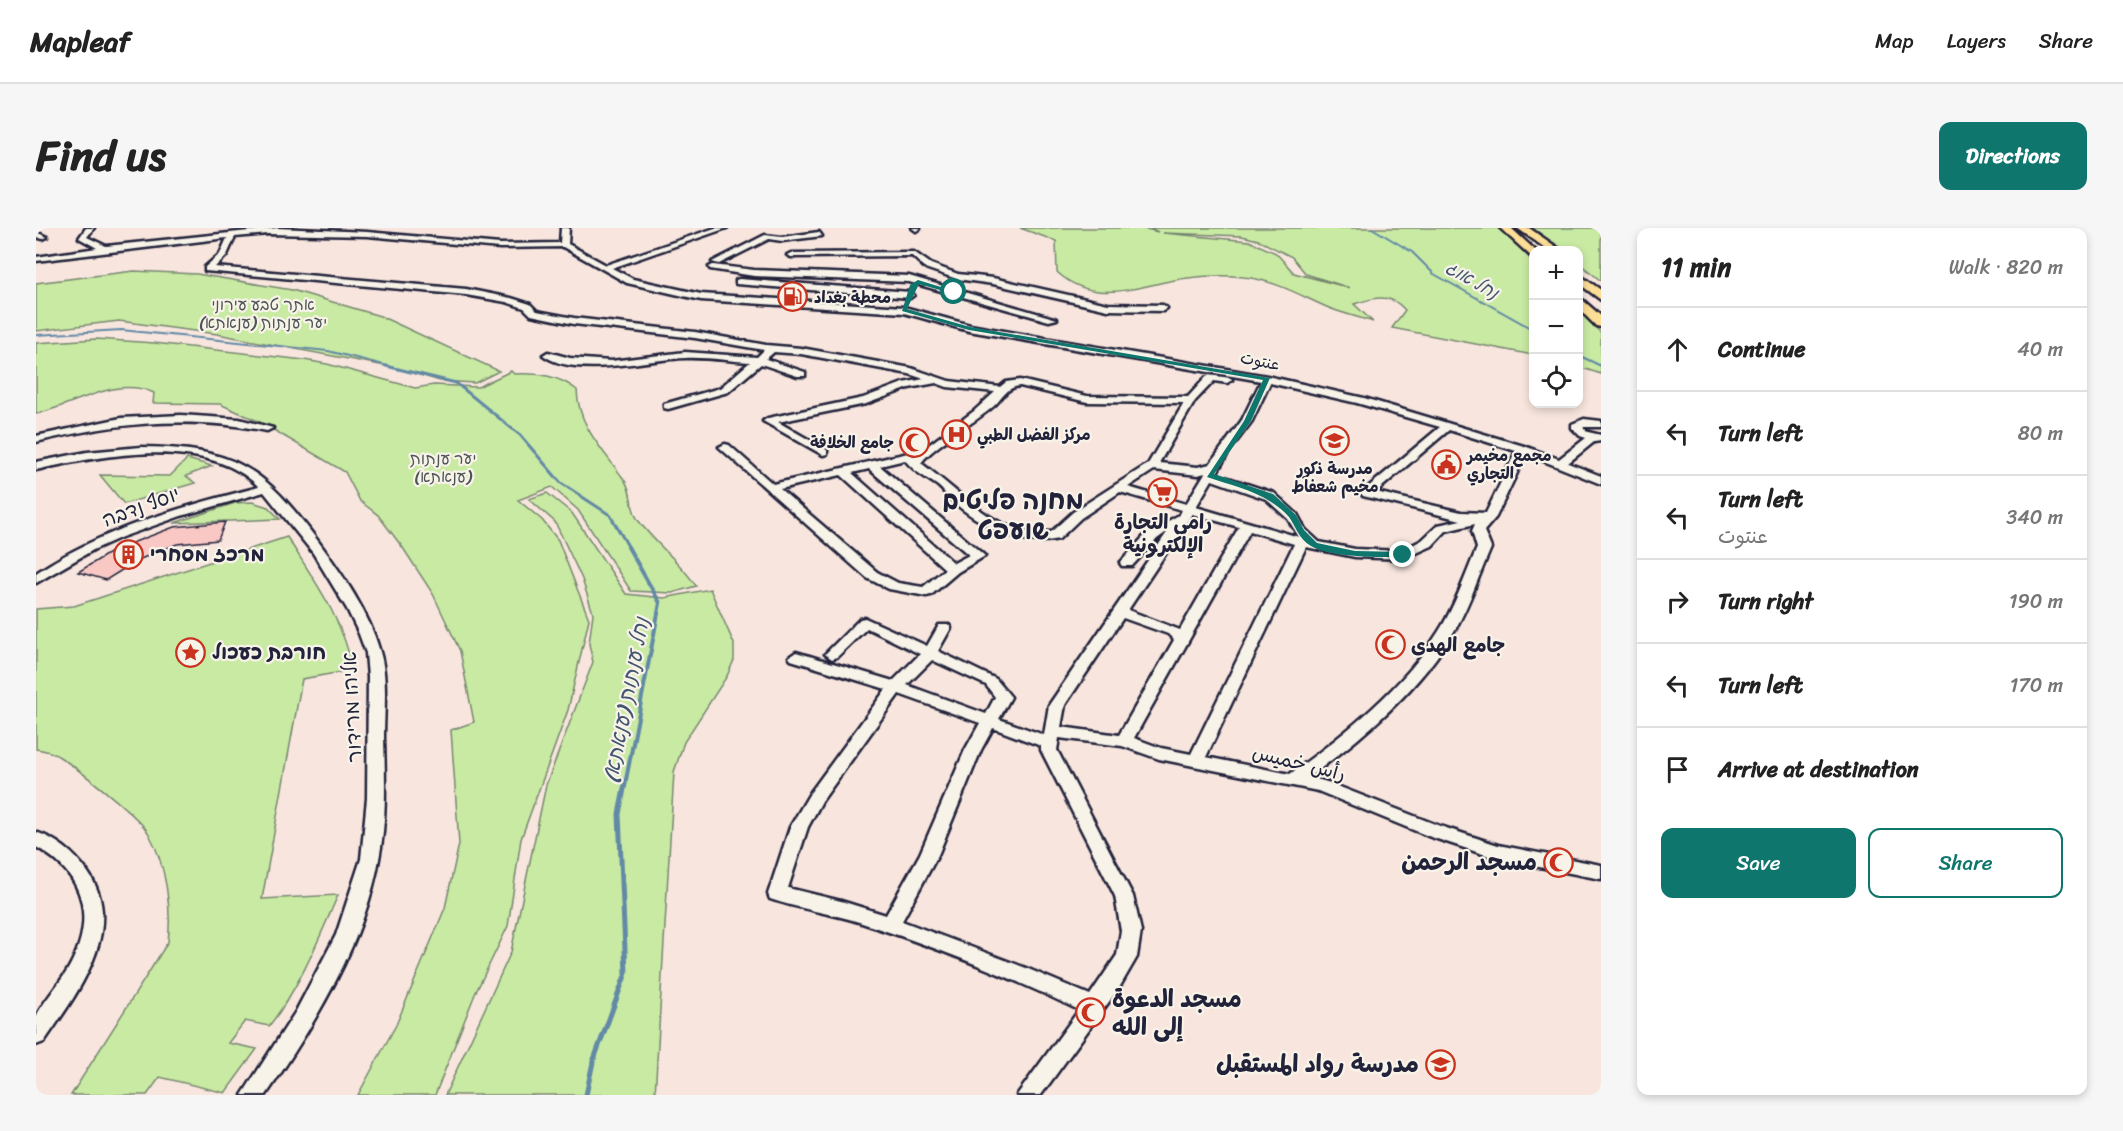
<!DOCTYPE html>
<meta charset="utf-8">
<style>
:root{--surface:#fff;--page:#f6f6f6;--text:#222;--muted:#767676;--line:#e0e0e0;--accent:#0f766e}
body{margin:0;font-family:Sriracha,"Playpen Sans Arabic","Playpen Sans Hebrew",sans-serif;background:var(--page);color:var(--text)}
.controls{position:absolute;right:18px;top:18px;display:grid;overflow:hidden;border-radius:12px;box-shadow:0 3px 9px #0003}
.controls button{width:54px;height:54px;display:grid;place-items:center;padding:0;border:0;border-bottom:2px solid var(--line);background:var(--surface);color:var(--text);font:30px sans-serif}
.stop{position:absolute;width:18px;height:18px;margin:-14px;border:4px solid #0f766e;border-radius:50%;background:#fff}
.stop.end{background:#0f766e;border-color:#fff;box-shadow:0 2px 6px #0008}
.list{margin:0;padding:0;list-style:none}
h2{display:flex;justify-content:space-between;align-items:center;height:78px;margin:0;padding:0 24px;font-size:26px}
h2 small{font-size:20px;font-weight:400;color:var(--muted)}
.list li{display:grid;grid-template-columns:39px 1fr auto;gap:18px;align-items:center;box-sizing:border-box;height:84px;padding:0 24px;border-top:2px solid var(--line)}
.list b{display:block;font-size:22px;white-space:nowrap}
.list p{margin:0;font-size:20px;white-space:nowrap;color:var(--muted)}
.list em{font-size:20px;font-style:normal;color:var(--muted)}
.actions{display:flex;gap:12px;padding:18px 24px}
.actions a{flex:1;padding:14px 0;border:2px solid var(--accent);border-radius:12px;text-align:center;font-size:21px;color:var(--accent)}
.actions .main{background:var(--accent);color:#fff}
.icon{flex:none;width:33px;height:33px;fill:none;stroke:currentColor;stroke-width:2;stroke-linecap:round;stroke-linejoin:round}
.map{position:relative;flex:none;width:1565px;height:867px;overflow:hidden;border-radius:12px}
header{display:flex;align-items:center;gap:36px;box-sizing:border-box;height:84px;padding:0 30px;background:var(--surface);border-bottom:2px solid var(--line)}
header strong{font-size:28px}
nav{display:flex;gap:33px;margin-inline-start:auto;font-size:21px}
.intro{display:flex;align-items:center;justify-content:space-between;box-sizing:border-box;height:144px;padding:0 36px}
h1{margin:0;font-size:42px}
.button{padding:15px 27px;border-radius:12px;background:var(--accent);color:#fff;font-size:21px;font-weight:700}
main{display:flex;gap:36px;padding:0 36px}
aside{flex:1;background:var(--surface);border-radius:12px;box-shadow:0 3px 9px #0003}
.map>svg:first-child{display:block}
.green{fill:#c9eaa3;stroke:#76866f;stroke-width:1.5;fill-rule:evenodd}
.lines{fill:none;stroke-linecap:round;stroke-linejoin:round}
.stream-far3{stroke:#6289a6;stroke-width:2}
.stream-far2{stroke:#6289a6;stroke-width:3}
.stream-far1{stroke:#6289a6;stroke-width:4}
.stream{stroke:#6289a6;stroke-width:5}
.building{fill:#f9c8c5;stroke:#22223b;stroke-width:1.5}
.minor-casing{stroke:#22223b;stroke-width:5}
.highway-casing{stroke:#22223b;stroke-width:5}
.minor{fill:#f7f3e8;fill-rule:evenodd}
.highway{fill:#fdde96;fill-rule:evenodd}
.route{fill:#0f766e}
.labels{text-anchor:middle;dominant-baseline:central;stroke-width:4.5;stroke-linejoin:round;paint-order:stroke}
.far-poi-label{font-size:16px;font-weight:bold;fill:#22223b;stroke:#f7f3e8;text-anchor:start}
.far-park-label{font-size:16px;fill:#4c5455;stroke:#f7f3e8}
.far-street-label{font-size:16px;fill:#22223b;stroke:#f7f3e8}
.far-water-label{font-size:18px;font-style:italic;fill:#425571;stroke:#f7f3e8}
.street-label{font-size:20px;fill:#22223b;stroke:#f7f3e8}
.poi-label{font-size:20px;font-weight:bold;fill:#22223b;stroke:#f7f3e8;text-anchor:start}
.water-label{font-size:21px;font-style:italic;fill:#425571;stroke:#f7f3e8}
.near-poi-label{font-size:24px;font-weight:bold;fill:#22223b;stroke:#f7f3e8;text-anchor:end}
.district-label{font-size:26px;font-weight:bold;fill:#22223b;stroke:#f7f3e8}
</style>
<header>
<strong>Mapleaf</strong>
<nav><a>Map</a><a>Layers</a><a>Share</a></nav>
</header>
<div class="intro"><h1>Find us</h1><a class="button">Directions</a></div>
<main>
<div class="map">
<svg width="1565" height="867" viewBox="0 0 1565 867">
<rect width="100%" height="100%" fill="#f8e6de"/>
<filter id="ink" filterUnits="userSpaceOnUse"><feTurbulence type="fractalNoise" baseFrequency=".0167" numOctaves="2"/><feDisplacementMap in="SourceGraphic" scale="12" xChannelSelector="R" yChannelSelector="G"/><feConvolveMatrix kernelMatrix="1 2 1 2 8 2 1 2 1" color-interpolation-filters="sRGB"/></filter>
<g filter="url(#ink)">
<path class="green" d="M984,0H1106L1122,4L1114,0H1465L1497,34V127L1356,100L1369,82C1354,64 1337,70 1318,76L1337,94C1323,89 1308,86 1293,80C1265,68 1239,52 1207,49C1190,47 1169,48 1152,50C1107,55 1061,81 1021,44L1020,13ZM1127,5L1206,8L1222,12L1256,29L1270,46L1314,60L1258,45L1240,25L1213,13Z
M1496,0H1565V53L1543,35L1542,22H1527Z
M98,43L161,46L256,62L344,88L463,143L439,155L404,153L360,140L181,106L83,93L0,103V55Z
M1542,82L1565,105V146L1543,139Z
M60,111L118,115L268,132L291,136L379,160L398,157L442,159L475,143L478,146C502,145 522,147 541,162C542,198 567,222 587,250C597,262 593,278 602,292C619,316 644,333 660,358L636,365L595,363L542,282L516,259L482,272L506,292L522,312L553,391L532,482L485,611L472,698L439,766L399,867H322L360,797L409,680L423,616L415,502L438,494L424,423L397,366L367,320L342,287L324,273L309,244L224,194L184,176L117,175L118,165C80,147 37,178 0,186V115Z
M151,231L176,238L150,248L159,255L88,276L64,247L134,248Z
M511,265L536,285L590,366L628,370L674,361L698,416V432L691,448L648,514L638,544L619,867H409L475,724L510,557L557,434L553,416L557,385L546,351L519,294L493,271Z
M216,274L232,279L244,291L138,295L199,275Z
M251,309C278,352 307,391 317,442L266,451L226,671L302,667C282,713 264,759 233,798L209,793L192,815L221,821L189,865L124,849L111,867H35L132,714C136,680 130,637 113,606C105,590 40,539 22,528C16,524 7,522 0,521V381L38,378Z"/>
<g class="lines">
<path class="stream-far3" d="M1336,0L1376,24L1398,46L1498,102
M0,107L85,102L292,123L356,139
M1542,127L1565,138"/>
<path class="stream-far2" d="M350,138L420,155L484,207L525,255L574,287L593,320"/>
<path class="stream-far1" d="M589,557L624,375L592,319"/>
<path class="stream" d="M550,867L557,834L590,745L583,586L589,556"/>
</g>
<path class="building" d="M189,294L182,312L141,316L102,332L70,352L42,344L80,321L138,299Z"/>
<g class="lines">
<defs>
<path id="minor" d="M50,0H58L51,9L70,18L241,0L331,4L464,16L524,15L525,0H533L532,16L570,37L679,0H691L576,40L597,51L665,66L868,79L934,97L1231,148L1328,170L1491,219L1523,231L1550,210L1544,208L1536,200V196L1548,191L1565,193V199H1547L1552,204L1565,207V213L1558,214L1532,235L1565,248V256L1490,226L1460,289L1448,303L1455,320C1443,347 1434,375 1420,400C1385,460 1328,509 1273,549L1291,554L1404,598L1462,617L1565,637V651L1462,631L1392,608L1282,563L1123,531L1086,518L1023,510L1021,522L1097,668L1105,703L1101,729L1083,760L1005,867H981L1043,782C973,748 897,718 823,694C794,685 763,681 734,671L732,666L754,599L774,565L850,461L755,432L753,429L760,424L857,453L884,426L831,400L801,429L796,431L789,426L824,391L829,390L891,418L903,397H913L915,400L902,423L960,451L975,469L963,491L1008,507L1013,477L1132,303L1121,311L1096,338H1086L1084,335L1111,305L1143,287L1146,282L1084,264L1045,290L1023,311C985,320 942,296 915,272C911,268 907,262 902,258C891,250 878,244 869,232L844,238L949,328L922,344L895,367L890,368L853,361L831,350L683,219L689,216L693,217L737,256L872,225L878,228L938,183L959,164L911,159L900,155L873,160L830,176L742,194L791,222V226L787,227L727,193L732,190L827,170L867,155L888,151L873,146L765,126L738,124L730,131L769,144V148H761L725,136L692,164L632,181L628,180V176L684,160L714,134C693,133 671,129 649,130C612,131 539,151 507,127L512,124L534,130L575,133L649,124L721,129L728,122L659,110L538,96L495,87L488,80L470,74L430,67L169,43V39L184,26L191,10L0,33V29L61,20L43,10ZM232,6L331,8L464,20L527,19L591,55L665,72L868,85L933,103L1225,153L1206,192L1174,236L1162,239L1123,235L1159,173L1178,153L1191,155L1196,152L1195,150L1172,147L1152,169L1051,168L984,152L970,154L964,159L913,153L875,140L765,120L730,117L659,104L538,90L501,83L494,76L475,70L430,61L179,39L191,27L199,9ZM1234,155L1321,175L1404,199L1325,265L1327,268L1425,292L1402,297L1386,312L1365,323L1319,321L1283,314L1269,301L1261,286L1238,265L1180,246L1194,222L1216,193ZM984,158L1051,174L1148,175L1112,236L1037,284L1015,304C1004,303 992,305 982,302C947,291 914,256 885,235C898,217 939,195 959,177C967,169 971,159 984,158ZM1413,202L1480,223L1450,285L1425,284L1340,264ZM833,241L933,327L918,335L816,245ZM1118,242L1162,247L1169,245L1150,276L1092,259ZM805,247L909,341L887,359L862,355L841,344L744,261ZM1176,252L1230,271L1252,291L1263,309L1160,279ZM1156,286L1203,299L1144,402L1092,382ZM1439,296L1436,303L1441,320C1429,348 1419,378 1403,403C1366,461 1309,506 1254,546L1170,529L1270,319L1319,329L1367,331L1396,318L1410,303ZM1214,303L1258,316L1155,526L1125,520L1098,510ZM1087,390L1132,406L1138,412L1083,507L1025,499L1029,477ZM896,432L950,457L959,469L950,486L871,457ZM863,466L944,495L929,522L884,626L850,687L805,673L752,660L772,599L786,573ZM957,500L1005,518V522L1079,668L1085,703L1081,727L1054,767L990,740L866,693L902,627L945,522Z
M876,0H884V1L880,3Z
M0,4L11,9L7,11L0,9Z
M783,4L786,8L746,13L733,11L683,36L676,34L729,7L746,9Z
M878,24L895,36L922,46L957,50L1072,76L1127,77L1131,80L1127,83L1072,82L957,56L921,51L889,40L876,28L755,29L751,27L755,25Z
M677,37L718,42L873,48L1021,91L1013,93L873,54L718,48L674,41L673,39Z
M703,51L874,64L878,67L874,70L700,56V52Z
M145,187L203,191L237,200L231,203C152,187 78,195 0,214V208L85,190Z
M105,219C199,220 227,239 282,313C306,346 333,384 344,424C352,450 348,482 348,509C349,550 351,591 343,631C328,716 278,797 230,867H206L260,783L300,707L325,631L331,570L332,449L330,425L323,406L311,381L277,325L228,264L145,288L86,309L57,322L0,355V345C68,300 145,279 223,259C171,206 64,228 0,242V234L51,224Z
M0,604C21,611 38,625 51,643C92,700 41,765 8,814L0,817C0,809 0,796 0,789C5,777 23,756 31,743C60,694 51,647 0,619Z"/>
<path id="highway" d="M1464,0H1475L1499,22L1498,31Z
M1481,0H1493L1525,22H1512Z
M1542,46L1565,62V72L1542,55Z
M1542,68L1565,88V99L1560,98L1542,80Z"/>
</defs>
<use href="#minor" class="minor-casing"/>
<use href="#highway" class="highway-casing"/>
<use href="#minor" class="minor"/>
<use href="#highway" class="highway"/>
</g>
</g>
<path class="route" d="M882,52L921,64L918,66L883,56L871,81L934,99L1234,150L1215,193L1178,246L1237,266L1260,287L1268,302L1281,315L1319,323L1367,324L1371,327L1367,329C1344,329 1295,330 1275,318C1263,311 1260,299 1253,289C1232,265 1200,259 1171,249L1208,193L1227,152L933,102L866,83L874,57Z"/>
<defs>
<symbol id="fuel-ring" viewBox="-11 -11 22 22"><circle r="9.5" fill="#f7f3e8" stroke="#c8321e" stroke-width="1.5"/><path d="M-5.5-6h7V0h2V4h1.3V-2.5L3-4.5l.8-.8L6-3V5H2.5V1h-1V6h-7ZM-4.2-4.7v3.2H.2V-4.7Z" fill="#c8321e"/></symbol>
<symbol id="hospital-ring" viewBox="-11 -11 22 22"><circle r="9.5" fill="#f7f3e8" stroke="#c8321e" stroke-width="1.5"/><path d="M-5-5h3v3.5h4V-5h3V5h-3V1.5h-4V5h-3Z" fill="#c8321e"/></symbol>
<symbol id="school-ring" viewBox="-11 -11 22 22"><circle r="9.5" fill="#f7f3e8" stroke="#c8321e" stroke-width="1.5"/><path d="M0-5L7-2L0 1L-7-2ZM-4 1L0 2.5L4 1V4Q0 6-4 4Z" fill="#c8321e"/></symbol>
<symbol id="mosque-ring" viewBox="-11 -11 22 22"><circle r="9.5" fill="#f7f3e8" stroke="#c8321e" stroke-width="1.5"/><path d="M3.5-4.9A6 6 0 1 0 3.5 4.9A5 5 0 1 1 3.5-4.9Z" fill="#c8321e"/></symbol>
<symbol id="civic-ring" viewBox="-11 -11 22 22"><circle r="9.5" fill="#f7f3e8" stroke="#c8321e" stroke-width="1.5"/><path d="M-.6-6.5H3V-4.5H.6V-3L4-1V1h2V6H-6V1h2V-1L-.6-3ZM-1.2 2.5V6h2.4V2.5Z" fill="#c8321e"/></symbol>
<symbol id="supermarket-ring" viewBox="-11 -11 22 22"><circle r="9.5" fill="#f7f3e8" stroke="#c8321e" stroke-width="1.5"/><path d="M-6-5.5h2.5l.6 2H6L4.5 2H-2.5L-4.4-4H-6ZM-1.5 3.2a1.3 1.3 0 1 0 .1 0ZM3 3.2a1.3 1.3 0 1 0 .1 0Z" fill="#c8321e"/></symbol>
<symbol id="building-ring" viewBox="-11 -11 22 22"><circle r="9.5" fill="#f7f3e8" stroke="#c8321e" stroke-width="1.5"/><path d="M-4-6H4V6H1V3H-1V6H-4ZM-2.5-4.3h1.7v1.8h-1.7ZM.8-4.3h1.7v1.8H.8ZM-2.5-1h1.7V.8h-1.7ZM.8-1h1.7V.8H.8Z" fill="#c8321e"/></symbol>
<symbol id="sight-ring" viewBox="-11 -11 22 22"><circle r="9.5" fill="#f7f3e8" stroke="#c8321e" stroke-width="1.5"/><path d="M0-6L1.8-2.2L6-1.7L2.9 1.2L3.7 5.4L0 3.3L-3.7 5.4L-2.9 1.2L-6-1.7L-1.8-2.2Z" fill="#c8321e"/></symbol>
</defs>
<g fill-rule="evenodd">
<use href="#fuel-ring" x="740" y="52" width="33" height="33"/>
<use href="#hospital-ring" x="904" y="190" width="33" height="33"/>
<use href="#school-ring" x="1282" y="196" width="33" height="33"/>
<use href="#mosque-ring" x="862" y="198" width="33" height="33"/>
<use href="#civic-ring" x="1394" y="220" width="33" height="33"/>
<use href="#supermarket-ring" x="1110" y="248" width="33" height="33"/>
<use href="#building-ring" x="76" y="310" width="33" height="33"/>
<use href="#mosque-ring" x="1338" y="400" width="33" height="33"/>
<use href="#sight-ring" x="138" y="408" width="33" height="33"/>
<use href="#mosque-ring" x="1506" y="618" width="33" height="33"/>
<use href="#mosque-ring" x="1038" y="768" width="33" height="33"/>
<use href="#school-ring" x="1388" y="820" width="33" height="33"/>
</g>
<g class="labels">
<g class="far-poi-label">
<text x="778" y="69">محطة بغداد</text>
<text x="941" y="206">مركز الفضل الطبي</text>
<text x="858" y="214" text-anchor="end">جامع الخلافة</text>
<text x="1431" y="227">مجمع مخيمر<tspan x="1431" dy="18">التجاري</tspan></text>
<text x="1299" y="240" text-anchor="middle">مدرسة ذكور<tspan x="1299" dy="18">مخيم شعفاط</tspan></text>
</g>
<g class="far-park-label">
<text x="227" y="76">אתר טבע עירוני<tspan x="227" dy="18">יער ענתות (ענאתא)</tspan></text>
<text x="407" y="230">יער ענתות<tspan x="407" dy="18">(ענאתא)</tspan></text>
</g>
<g class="far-street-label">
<text transform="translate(1224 133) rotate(11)">عنتوت</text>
</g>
<g class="far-water-label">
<text transform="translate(1436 52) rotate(30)">נחל אוג</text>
</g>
<g class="street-label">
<text transform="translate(105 279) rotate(-20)">יוסף נדבה</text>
<text transform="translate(316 479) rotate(-93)">אליהו מרידור</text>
<text transform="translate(1263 535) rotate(14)">رأس خميس</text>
</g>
<g class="poi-label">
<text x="1127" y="294" text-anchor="middle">رامي التجارة<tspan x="1127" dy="23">الإلكترونية</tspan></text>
<text x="114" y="326">מרכז מסחרי</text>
<text x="1375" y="417">جامع الهدى</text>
<text x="176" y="424">חורבת כעכול</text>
</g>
<g class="water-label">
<text transform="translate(590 472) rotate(-79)">נחל ענתות (ענאתא)</text>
</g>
<g class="near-poi-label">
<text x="1501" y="634">مسجد الرحمن</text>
<text x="1076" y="771" text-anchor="start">مسجد الدعوة<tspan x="1076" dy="28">إلى الله</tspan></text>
<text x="1383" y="836">مدرسة رواد المستقبل</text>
</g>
<g class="district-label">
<text x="977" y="272">מחנה פליטים<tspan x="977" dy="30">שועפט</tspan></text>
</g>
</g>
</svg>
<div class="controls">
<button>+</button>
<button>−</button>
<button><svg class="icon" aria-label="locate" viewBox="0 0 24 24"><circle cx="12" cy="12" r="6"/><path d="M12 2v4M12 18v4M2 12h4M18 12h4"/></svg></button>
</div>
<div class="stop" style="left:918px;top:64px"></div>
<div class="stop end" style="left:1367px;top:327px"></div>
</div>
<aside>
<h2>11 min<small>Walk · 820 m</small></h2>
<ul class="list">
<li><svg class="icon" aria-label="ahead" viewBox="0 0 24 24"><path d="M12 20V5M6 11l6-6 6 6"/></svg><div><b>Continue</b></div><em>40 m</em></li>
<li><svg class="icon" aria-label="left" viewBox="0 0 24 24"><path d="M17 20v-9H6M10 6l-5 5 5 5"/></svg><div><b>Turn left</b></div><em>80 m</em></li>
<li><svg class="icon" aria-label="left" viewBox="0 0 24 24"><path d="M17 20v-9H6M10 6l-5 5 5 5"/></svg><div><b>Turn left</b><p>عنتوت</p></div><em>340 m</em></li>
<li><svg class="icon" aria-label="right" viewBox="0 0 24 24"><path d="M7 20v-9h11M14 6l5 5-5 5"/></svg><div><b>Turn right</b></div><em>190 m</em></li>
<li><svg class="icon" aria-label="left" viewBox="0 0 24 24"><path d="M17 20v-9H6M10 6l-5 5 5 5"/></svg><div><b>Turn left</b></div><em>170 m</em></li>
<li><svg class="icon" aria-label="arrive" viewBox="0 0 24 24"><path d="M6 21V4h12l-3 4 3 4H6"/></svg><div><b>Arrive at destination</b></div></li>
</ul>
<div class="actions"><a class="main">Save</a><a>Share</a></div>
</aside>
</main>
